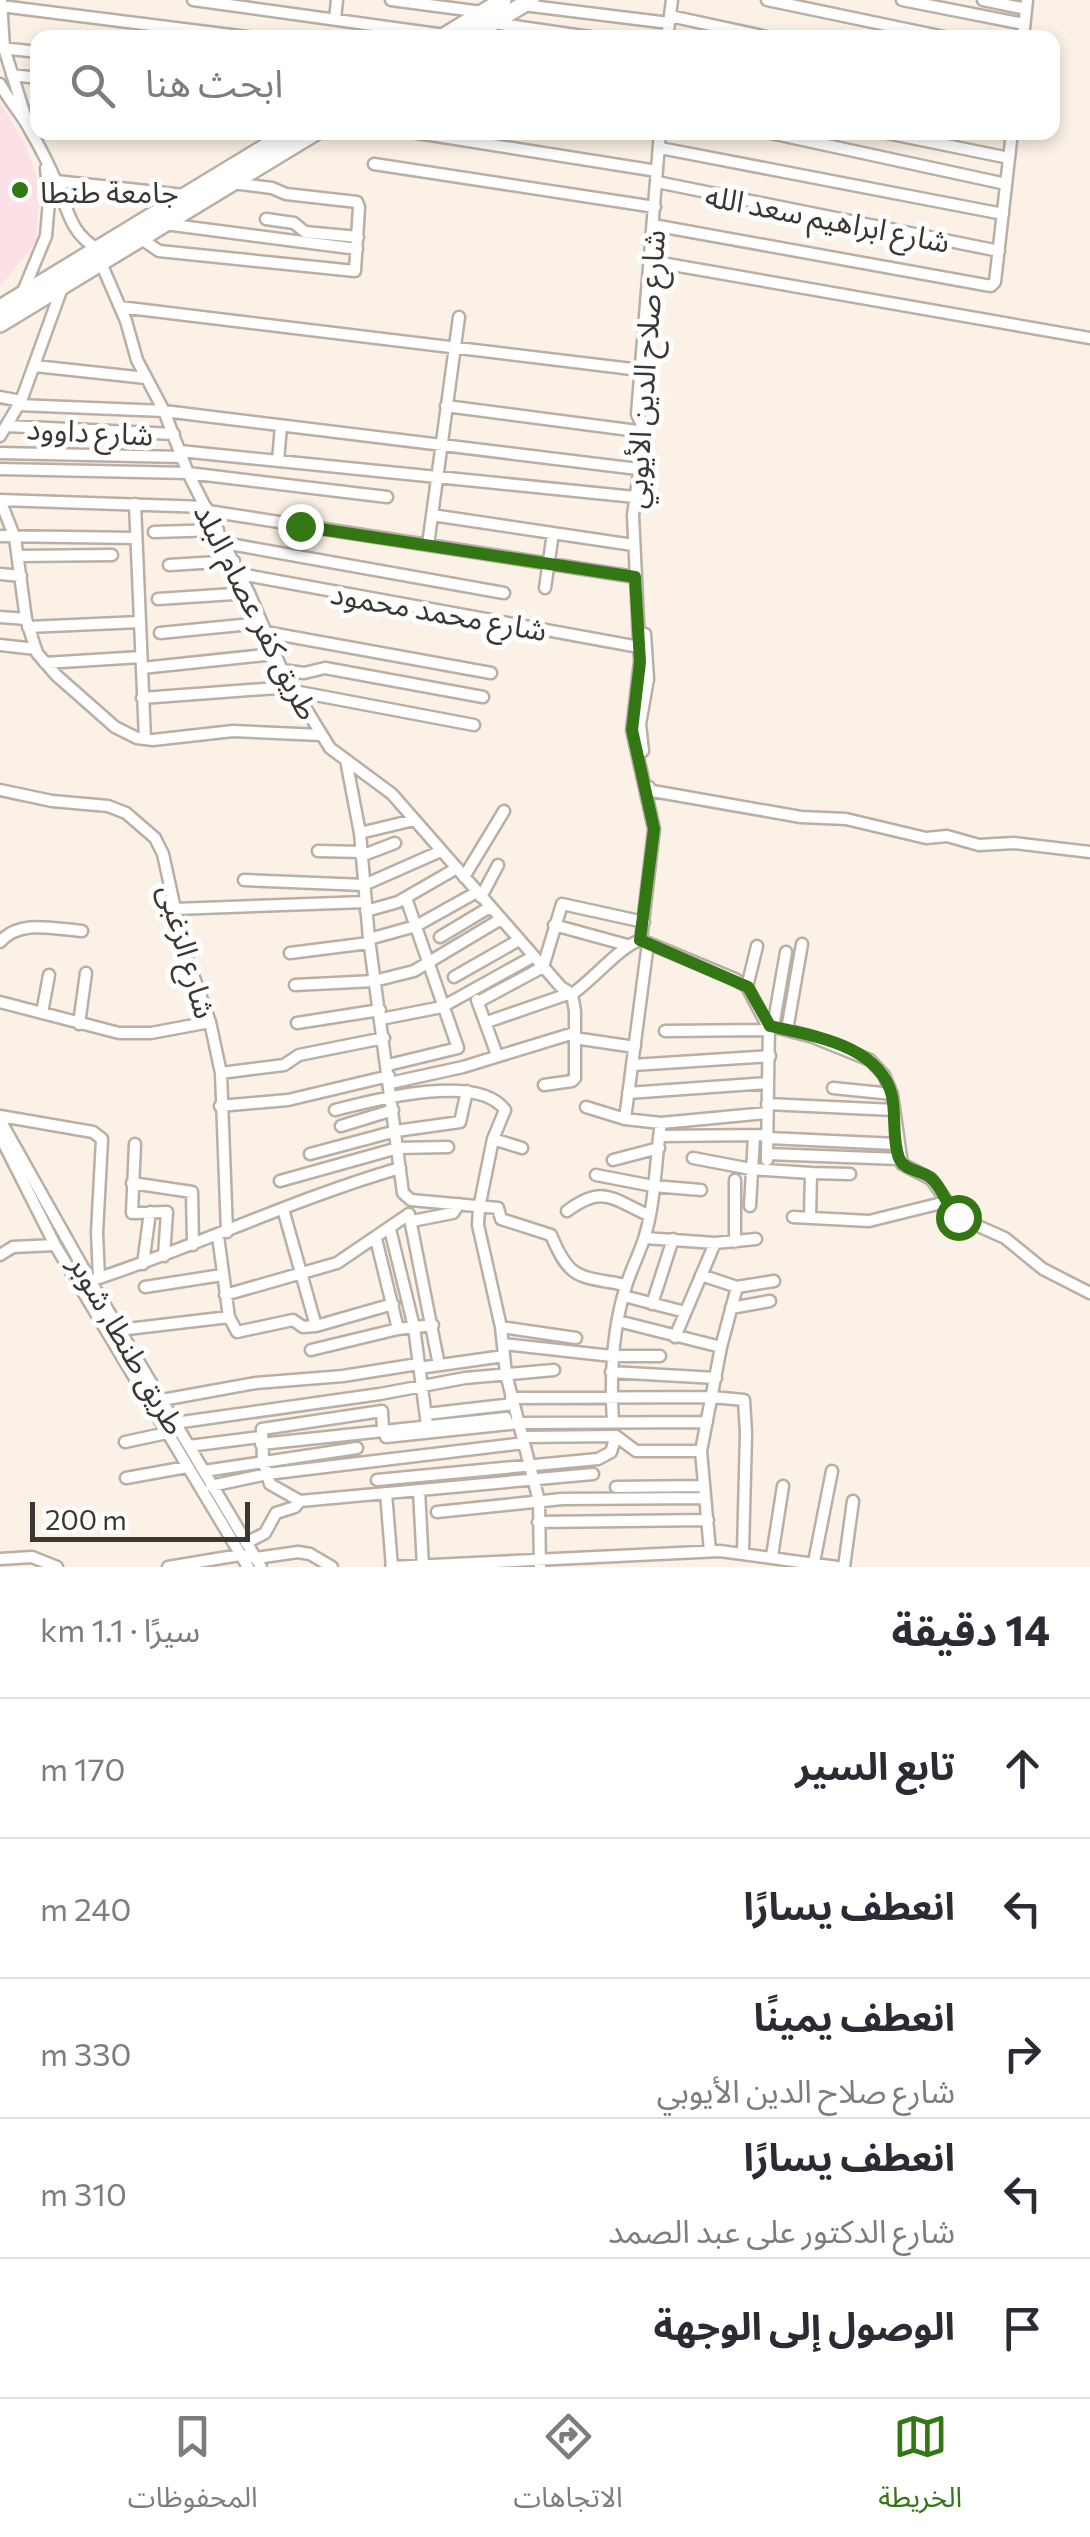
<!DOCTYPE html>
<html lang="ar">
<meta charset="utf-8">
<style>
:root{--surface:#fff;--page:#f2f2f3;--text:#2b2b33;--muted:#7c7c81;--line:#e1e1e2;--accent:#337614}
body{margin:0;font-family:Commissioner,"Noto Sans Arabic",sans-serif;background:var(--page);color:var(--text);direction:rtl}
.scale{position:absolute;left:30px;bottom:25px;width:220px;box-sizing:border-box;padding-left:10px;border:5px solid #3b3733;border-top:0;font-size:28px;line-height:35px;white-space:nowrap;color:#3b3733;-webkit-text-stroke:8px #fff;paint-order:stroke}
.stop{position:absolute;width:30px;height:30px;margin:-22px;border:8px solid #337614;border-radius:50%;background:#fff}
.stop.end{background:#337614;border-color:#fff;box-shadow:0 2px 10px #0008}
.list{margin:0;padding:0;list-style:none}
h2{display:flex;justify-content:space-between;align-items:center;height:130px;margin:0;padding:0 40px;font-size:42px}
h2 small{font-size:32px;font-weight:400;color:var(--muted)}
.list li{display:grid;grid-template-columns:65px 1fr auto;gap:30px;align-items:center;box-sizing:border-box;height:140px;padding:0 40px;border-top:2px solid var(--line)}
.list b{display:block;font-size:38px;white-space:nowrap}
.list p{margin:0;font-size:32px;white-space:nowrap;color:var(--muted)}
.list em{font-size:32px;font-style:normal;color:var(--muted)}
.icon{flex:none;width:55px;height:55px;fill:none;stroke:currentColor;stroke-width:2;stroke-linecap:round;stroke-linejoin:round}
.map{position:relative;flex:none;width:1090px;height:1567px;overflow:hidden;direction:ltr}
.search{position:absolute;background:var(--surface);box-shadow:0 5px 15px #0003;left:30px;right:30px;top:30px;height:110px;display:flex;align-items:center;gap:25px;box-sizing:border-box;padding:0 35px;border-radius:20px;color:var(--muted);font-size:38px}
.sheet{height:830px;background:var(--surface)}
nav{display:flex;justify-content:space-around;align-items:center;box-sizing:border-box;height:140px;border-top:2px solid var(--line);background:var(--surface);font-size:28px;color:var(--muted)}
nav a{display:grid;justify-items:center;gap:5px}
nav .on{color:var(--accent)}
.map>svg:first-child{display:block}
.education{fill:#fbe1e6}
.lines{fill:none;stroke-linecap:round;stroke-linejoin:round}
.minor-casing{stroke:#b9afa5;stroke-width:15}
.highway-casing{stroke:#b9afa5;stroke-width:20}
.minor{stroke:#fff;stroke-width:10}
.highway{stroke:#fff;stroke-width:15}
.route{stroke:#337614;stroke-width:12}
.poi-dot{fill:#337614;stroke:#fff;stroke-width:4}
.labels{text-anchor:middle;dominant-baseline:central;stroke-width:10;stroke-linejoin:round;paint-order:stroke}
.poi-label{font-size:30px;fill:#3b3733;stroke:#fff;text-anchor:start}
.street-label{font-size:30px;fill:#3b3733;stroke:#fff}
</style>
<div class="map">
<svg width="1090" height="1567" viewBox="0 0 1090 1567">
<rect width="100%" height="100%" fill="#fbf1e6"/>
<path class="education" d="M0,102L26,147L40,186L36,241L0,287Z"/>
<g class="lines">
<defs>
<path id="minor" d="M193,0L445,35
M391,0L482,12
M767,0L949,38
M902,0L1024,24
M983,0L1026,9
M1,1L4,48L28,125
M523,5L669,23
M1,6L255,38
M670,16L772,38
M335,19L337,0
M494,23L597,38
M667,38L672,0
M1023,38L1027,0
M1,48L38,52
M12,75L38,78
M0,84C9,101 22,114 30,130C40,147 50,167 58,186C68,212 72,235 98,249
M411,132L657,171
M766,132L1006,184
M882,132L1009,158
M660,148L1003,214
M374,164L655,207
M56,181L184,195
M657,182L999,251
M266,219L294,223L305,232L358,237
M165,224L357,249
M653,225L991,286L995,282L1012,132
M140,238L159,251L355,271L359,207L357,202L286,194L272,188L232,183
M650,261L1090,338
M101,263L126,321L137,360L164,411L188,473L249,593L282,670L330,748L392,794L561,987L572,994
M22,294L46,236L49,201L46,168
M120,307L640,370
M35,366L146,378
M0,397L21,401
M18,405L164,411L638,469
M446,406L645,432
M6,426L174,434
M0,436L21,401L62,288
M180,451L635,497
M0,453L182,457
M278,461L281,426
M0,469L188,473L387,497
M135,504L145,739
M206,507L0,500L15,538L26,619L37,653L56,675L115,727L137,738L153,740L233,731L320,735
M208,511L635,577
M432,515L633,545
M154,532L218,530
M0,536L136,538
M224,543L504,593
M428,545L459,317
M18,556L112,555
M169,565L234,561
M0,574L21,576
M240,574L639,647
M545,588L553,533
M158,599L249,593
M0,617L26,619
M28,627L140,622
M265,632L491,673
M160,633L261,623
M0,645L36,649
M45,663L141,657
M142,668L274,654
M282,670L304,673L325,668L483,697
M294,691L474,725
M142,698L291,687
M643,751L640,724L648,679L645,634
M346,760L360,833L369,939L403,1193L411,1200L498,1208L501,1219L551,1235C570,1281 579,1276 626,1285
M649,787L647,790L801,817L846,819L926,838L947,836L979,845L1014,843L1090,852
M0,790L52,801L108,806L126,813L155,838L163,854L184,950L210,1022L221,1073L227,1232
M360,833L414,820
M318,851L361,852
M361,856L395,843
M464,877L504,811
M244,880L364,885L441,851
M481,897L498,865
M175,909L365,902
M366,911L398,902L457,868
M554,925L627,945
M440,937L490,907
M369,939L416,926L477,892
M641,940L654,829L632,730L640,661L633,515L645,432L637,414L660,132
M0,942C20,919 54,929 82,931
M290,953L369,943
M454,977L519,940
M295,985L374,981L414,971L501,919
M747,987L757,946
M572,994C592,981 621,945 641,940L735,979L747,987L767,1025L813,1037L870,1060L884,1075L892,1094L902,1164L931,1179L958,1217L1005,1238L1043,1269L1090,1293
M477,1000L497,1055
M0,1002L119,1033H151L210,1022
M478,1002L543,967L562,904L644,922
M42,1013L49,975
M381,1019L442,1007L534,956
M487,1022L568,994
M297,1023L380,1010
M79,1024L86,973
M773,1027L786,952
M787,1030L802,944
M665,1031L769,1030
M574,1038L635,1047
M388,1065L458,1048L406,898
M633,1065L770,1056
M221,1073L284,1065L299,1055L384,1038
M390,1083L463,1067L574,1033
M544,1085L572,1081L575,1078V1011L572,994
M833,1088L892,1094
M628,1093L768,1083L769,1026
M767,1104L894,1110
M220,1106L288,1100L389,1076
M586,1107L625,1119L661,1123L767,1113
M335,1110C374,1100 478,1072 505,1110L493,1139L479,1208L478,1225L501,1327L506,1374L539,1501L540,1567
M0,1116L93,1132L102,1139L97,1233L99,1278
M625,1119L648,943
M0,1120L90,1280L261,1567
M341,1126L393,1110
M0,1136L55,1245L248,1567
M659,1136L768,1135
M768,1138L897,1144
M493,1139L522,1148
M135,1144L132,1213L167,1212L164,1256
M310,1154L396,1131L460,1122L467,1091
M767,1154L899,1159
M693,1158L751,1169L811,1173
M613,1160L659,1148
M767,1160L768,1083
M596,1175L653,1186L701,1190
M735,1180V1242
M280,1181L398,1148L448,1147
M132,1183L192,1192L193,1245
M750,1206L754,1136
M283,1209L316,1326
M567,1211C603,1184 612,1199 648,1215
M793,1217L869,1221L946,1202
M810,1218L811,1173L850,1174
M412,1221L453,1213L459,1204
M390,1229L414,1327L427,1425
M218,1236L229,1317L237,1332L293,1320L303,1327L316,1326L393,1304
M645,1238L715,1243L756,1239
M376,1239L398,1329
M0,1255L13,1247L55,1245
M143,1264L150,1212
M701,1275L737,1287L774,1281
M87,1282C193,1248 293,1199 400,1168
M145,1287L222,1275
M225,1295L337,1263L409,1214L439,1365
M624,1296L685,1312
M652,1304L673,1239
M731,1308L770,1301
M618,1321L721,1347
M501,1327L576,1338
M119,1330L229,1317
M675,1337L715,1243
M503,1344L612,1356H660
M311,1350L398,1329L433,1325
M419,1368L504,1356
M611,1372L716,1378
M511,1398L712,1397L744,1400L746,1433L743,1552
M162,1400L256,1383L343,1376L418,1364
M426,1414L513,1404
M613,1422C610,1375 612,1328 627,1283C632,1268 639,1254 644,1239C656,1201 655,1161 661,1123
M175,1423L380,1394L465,1378L554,1370
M383,1429L382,1411L262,1429L263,1460L270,1484L300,1501L593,1474
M386,1437L519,1423L707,1422
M523,1437L616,1436L636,1451H701
M125,1442L167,1433
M261,1444L506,1418
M189,1446L260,1437
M204,1471L357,1448
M126,1478L187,1467
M377,1480L598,1459L611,1452L616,1436
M211,1486L267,1474L524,1443
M616,1487L703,1486
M419,1490L423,1567
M386,1493L392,1567
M437,1512L562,1499L705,1498
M538,1522L708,1520
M246,1543L265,1533L276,1513L295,1507L300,1501
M710,1551L701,1451L721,1347L737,1287
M772,1556L783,1486
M0,1559L32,1557L57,1567
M814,1562L832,1471
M168,1567L240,1555L256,1558L298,1552L310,1554L332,1567
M391,1567L720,1551L837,1567
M844,1567L853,1501"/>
<path id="highway" d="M441,38L503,0
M467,38L531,0
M0,308L290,132
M0,324L316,132"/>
</defs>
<use href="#minor" class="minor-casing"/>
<use href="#highway" class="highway-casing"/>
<use href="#minor" class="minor"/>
<use href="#highway" class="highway"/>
</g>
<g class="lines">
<path class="route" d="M300,526L635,577L640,662L632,730L654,829L640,940L748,987L770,1026C813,1036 880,1045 892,1096C896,1115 892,1139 899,1158C904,1171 921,1170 931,1178C943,1188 946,1206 958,1217"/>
</g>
<circle class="poi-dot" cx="20" cy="190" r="10"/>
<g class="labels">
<g class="poi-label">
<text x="40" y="190">جامعة طنطا</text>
</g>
<g class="street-label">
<text transform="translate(828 217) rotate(11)">شارع ابراهيم سعد الله</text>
<text transform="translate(643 369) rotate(-86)">شارع صلاح الدين الأيوبي</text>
<text transform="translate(90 430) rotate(3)">شارع داوود</text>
<text transform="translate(439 610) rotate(10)">شارع محمد محمود</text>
<text transform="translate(258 611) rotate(63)">طريق كفر عصام البلد</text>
<text transform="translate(189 951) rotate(74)">شارع الزغبى</text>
<text transform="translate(129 1344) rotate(60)">طريق طنطا, شوبر</text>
</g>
</g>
</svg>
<div class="scale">200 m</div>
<div class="stop" style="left:958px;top:1217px"></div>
<div class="stop end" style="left:300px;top:526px"></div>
<div class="search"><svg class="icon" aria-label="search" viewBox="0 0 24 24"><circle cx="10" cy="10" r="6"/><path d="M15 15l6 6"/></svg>ابحث هنا</div>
</div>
<section class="sheet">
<h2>14 دقيقة<small>سيرًا · 1.1 km</small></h2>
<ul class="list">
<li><svg class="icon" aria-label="ahead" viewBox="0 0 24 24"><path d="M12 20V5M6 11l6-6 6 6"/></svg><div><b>تابع السير</b></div><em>170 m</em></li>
<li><svg class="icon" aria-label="left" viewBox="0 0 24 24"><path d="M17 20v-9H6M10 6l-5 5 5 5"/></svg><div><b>انعطف يسارًا</b></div><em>240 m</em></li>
<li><svg class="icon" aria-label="right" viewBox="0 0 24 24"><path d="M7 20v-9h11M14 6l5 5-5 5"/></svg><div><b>انعطف يمينًا</b><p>شارع صلاح الدين الأيوبي</p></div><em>330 m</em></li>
<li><svg class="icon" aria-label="left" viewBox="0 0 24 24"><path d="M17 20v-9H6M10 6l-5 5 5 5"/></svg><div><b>انعطف يسارًا</b><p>شارع الدكتور على عبد الصمد</p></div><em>310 m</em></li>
<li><svg class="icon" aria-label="arrive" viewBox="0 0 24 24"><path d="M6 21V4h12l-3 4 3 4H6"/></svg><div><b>الوصول إلى الوجهة</b></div></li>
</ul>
</section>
<nav>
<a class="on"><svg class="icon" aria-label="map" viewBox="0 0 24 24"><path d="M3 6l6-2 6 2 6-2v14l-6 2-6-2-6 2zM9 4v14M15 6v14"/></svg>الخريطة</a>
<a><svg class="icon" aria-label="directions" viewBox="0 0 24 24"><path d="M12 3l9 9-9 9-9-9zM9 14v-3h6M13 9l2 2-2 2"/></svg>الاتجاهات</a>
<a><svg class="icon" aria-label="saved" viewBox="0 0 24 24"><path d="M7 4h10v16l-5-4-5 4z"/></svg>المحفوظات</a>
</nav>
